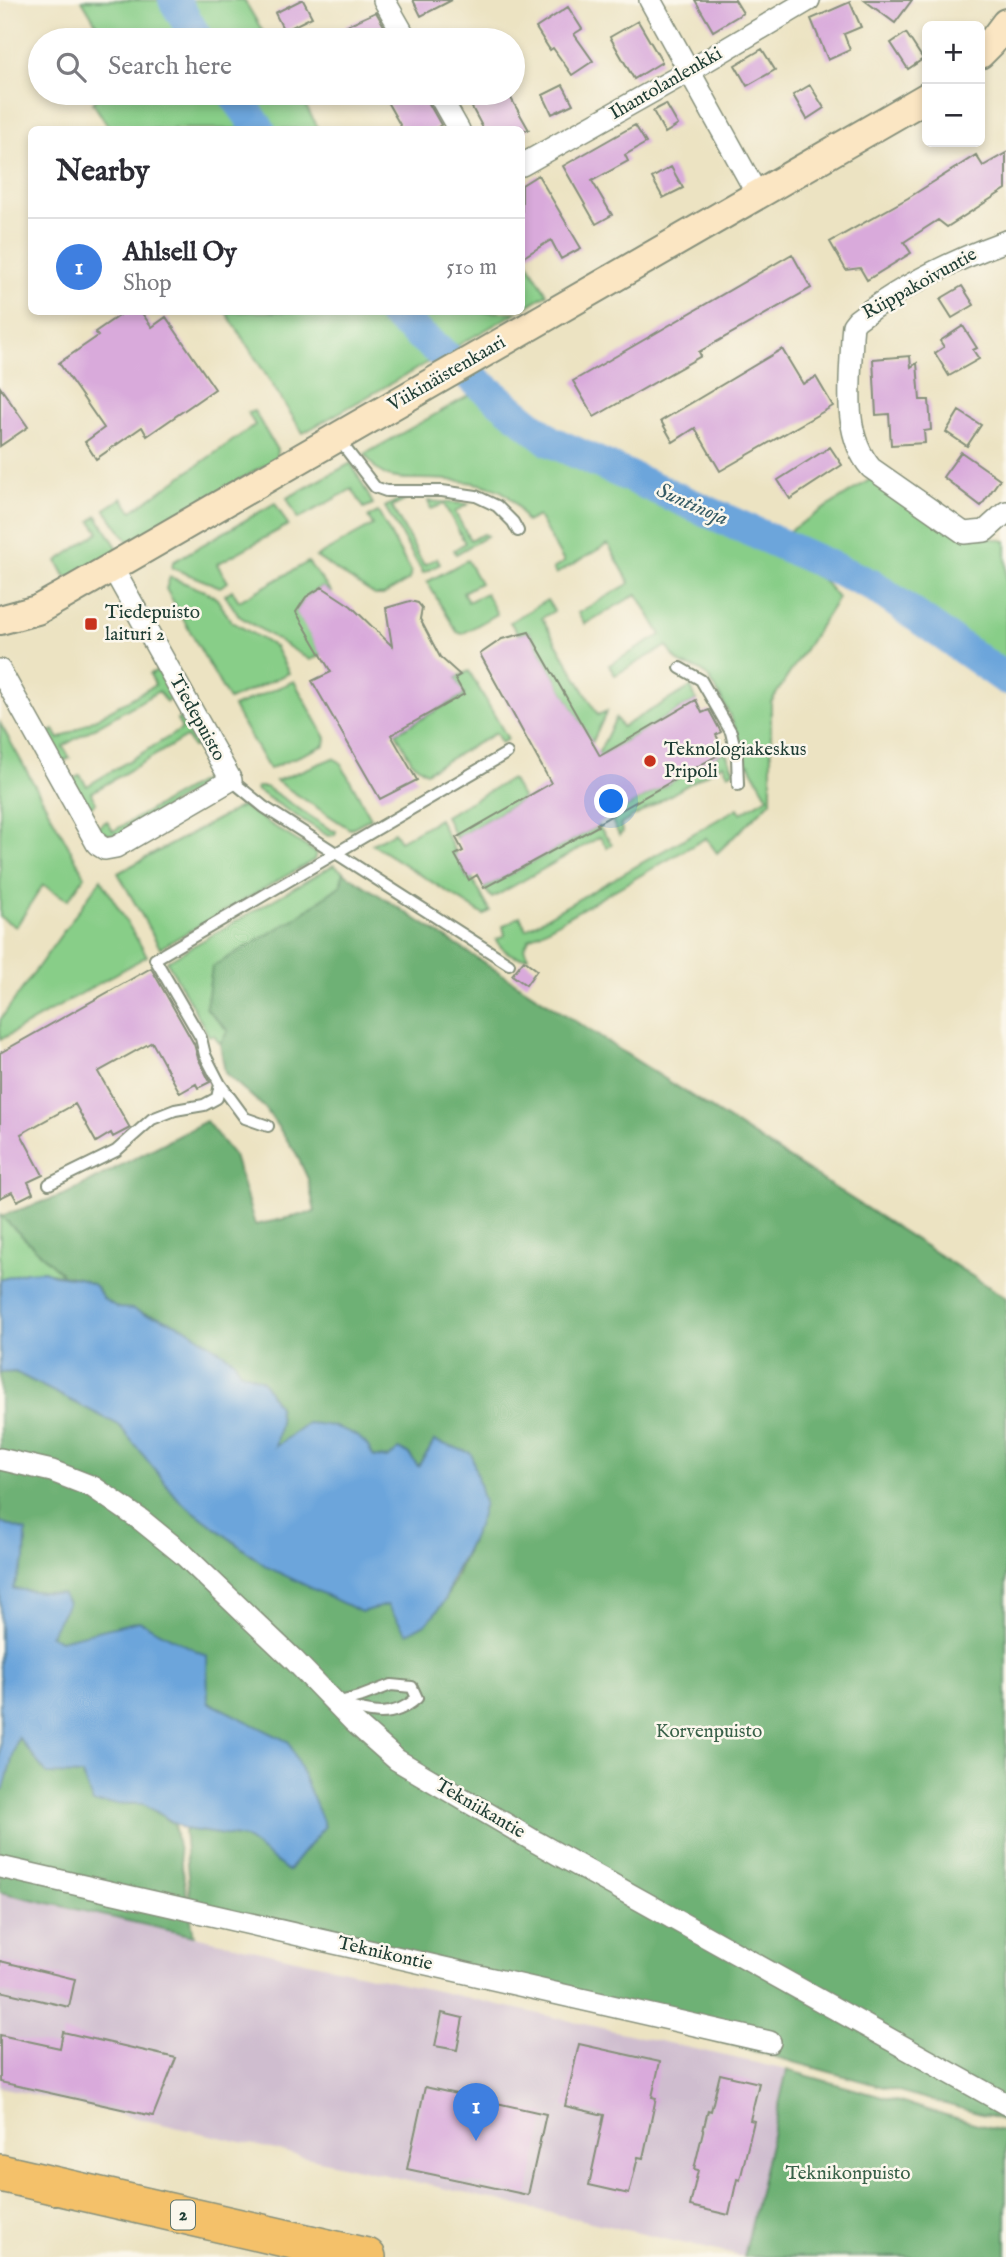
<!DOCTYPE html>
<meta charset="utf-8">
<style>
:root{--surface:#fff;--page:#f2f2f3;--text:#2b2b33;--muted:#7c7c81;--line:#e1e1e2;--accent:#b45309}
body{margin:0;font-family:"IM FELL English",serif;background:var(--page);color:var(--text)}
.controls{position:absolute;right:21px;top:21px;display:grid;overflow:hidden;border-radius:10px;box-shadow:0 4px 10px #0003}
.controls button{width:63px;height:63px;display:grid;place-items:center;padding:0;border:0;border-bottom:2px solid var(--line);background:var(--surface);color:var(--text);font:35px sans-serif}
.you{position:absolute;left:612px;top:802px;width:24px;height:24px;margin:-18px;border:5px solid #fff;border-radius:50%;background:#1a73e8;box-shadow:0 0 0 10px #1a73e833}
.badge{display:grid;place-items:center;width:46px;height:46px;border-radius:50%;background:var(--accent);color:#fff;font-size:23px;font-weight:700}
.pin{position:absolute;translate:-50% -58px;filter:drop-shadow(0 2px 4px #0008)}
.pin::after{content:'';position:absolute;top:37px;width:24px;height:21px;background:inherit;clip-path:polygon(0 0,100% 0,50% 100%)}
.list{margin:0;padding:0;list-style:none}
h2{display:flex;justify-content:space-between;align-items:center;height:91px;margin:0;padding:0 28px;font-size:30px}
h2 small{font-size:23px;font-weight:400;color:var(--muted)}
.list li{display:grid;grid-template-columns:46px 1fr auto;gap:21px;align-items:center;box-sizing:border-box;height:98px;padding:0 28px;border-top:2px solid var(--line)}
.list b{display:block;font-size:26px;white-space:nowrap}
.list p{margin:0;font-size:23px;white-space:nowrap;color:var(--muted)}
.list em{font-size:23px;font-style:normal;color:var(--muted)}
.icon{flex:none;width:38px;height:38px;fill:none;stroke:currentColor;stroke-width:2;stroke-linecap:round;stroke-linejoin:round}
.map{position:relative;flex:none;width:1006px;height:2257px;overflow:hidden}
.search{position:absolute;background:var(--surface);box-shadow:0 4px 10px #0003;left:28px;top:28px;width:497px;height:77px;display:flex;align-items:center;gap:18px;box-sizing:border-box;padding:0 24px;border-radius:38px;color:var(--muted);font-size:26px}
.panel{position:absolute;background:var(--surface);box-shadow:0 4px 10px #0003;left:28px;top:126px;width:497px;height:189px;border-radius:10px}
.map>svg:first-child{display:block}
.industrial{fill:#cfbdcf}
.green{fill:#88ce88;stroke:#54865e;stroke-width:2}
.forest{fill:#6eb174;stroke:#467754;stroke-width:2}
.water{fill:#6ca5db;stroke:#467188;stroke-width:2}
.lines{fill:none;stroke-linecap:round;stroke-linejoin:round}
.river{stroke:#6ca5db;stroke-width:32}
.building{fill:#d9aadb}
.lane-casing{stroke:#86907b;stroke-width:14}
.street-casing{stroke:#86907b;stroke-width:24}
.secondary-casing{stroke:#86907b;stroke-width:32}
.highway-casing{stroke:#86907b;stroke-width:40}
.lane{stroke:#fff;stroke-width:10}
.street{stroke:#fff;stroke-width:21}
.secondary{stroke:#fbe6c3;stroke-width:28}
.highway{stroke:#f4c16a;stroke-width:37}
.poi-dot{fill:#c8321e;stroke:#fbf7ec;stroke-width:2.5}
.labels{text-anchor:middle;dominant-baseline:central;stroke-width:5;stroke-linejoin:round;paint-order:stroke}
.shield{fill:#fbf7ec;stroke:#61756b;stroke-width:2}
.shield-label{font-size:18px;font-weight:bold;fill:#1f3d34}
.street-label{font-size:19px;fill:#1f3d34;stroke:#fbf7ec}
.poi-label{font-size:19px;fill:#1f3d34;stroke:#fbf7ec;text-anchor:start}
.park-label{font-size:19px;fill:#396149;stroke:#fbf7ec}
.water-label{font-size:21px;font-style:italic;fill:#365c66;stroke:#fbf7ec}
</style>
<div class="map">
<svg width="1006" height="2257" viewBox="0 0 1006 2257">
<rect width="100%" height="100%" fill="#fbf7ec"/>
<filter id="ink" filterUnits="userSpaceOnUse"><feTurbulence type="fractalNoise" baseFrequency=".0143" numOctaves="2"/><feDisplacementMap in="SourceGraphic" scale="14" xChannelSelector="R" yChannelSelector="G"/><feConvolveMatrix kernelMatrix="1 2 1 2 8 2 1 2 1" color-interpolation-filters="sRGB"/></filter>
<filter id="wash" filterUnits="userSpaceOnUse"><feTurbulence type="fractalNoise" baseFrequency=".00686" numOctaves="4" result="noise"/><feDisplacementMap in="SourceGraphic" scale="28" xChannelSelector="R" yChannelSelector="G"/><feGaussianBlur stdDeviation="1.57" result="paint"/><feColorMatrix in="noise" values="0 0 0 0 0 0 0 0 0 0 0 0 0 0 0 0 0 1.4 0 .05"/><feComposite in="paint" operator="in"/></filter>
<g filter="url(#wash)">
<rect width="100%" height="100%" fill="#ece3c2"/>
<path class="industrial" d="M0,1892L787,2070L744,2257L0,2087Z"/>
<path class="green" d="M82,0H244L268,40H106Z
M101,93H298L319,129H110L93,103Z
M522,253L547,294L522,309Z
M226,312H517L303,433Z
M470,395L548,451L822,579L838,598L771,702V801L717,853L706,838L529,939L524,948L528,957C515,959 502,951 496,940L505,935L503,926L520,916L526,929L738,808L741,813L768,797L749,764L741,767C744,758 743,749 740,741C736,726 715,683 704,673C698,667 691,668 684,665C677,663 671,652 667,646L615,675L609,665L661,635L637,594L585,624L578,613L630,583L608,544L556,574L553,569L564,562L538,516L526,522C521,512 516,502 507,495C489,481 443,479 421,479C410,479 399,480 388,476C377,472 371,463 365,454Z
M254,411L277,450L276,459L129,543L105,509L122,498L132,511L255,425L248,413Z
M351,463L373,504L364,508L352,489L298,519L287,498Z
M879,474L964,533L1006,541V679L872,585L773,541Z
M400,499L404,501L392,507L424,565L437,558L440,564L423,573L385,507Z
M428,501L468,504L455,512L470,540L484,534L487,536L456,554L454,550L465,543L444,504L431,509Z
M275,503L288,525L217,564L228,582L220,587L172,568L173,562Z
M378,512L411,572L409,580L383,595H375L316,557L373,525L368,517Z
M97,516L117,547V553L70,578L65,576L57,561L99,532L91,521Z
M467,560L480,583L463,592L468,602L486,593L497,614L462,634L457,632L427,582Z
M308,562L332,593L322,587C310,592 302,600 297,612L322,655L310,660L239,616L225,595L232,590L239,601Z
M170,577L209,593L217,599L231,621L275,647L289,673L229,700L166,589Z
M547,600L554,611L542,618L598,715L607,711L592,743L529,632L518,634L510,622Z
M158,670L173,697L166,702L159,691L63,746L70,758L62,762L46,735L54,730L59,739L155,685L150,674Z
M469,671L508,739L501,743L496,733L426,772L412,762L396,733L464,695L455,678Z
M294,681L326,738L325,745L269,769L233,707Z
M691,687L696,700L596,758L616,718L622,727Z
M184,715L201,743L193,747L186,737L91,793L96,803L88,808L72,780L80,775L87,786L182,729L177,720Z
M0,723L85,876L68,900L43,885L16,927L0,917Z
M725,751L734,771L728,774L723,764L620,825L623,832L619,835L610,817Z
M333,758L340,762L371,818L350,829L276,781Z
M209,762L215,771L213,779L117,836L102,833L98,827L107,821L113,831L210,776L204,765Z
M511,779L523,799L456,838L445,816Z
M257,787H266L331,830L336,831L335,835L328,836L256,790Z
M242,806L316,853L314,860L160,948L118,873Z
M439,819L468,879L472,878L490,911L484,915L372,844L394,832L400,841Z
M598,826L612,844L607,848L600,837L492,898L484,888Z
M334,865L343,872L341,885L296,918L212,967L228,1031L220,1044L214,1035L209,1036L167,961Z
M101,879L147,956L0,1040V1020Z
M0,1215L63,1275C39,1270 23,1273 0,1280Z"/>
<path class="forest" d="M343,872L1006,1298V2121L498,1980L191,1910L184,1829L246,1838L288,1870L289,1743L208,1702L139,1621L60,1641L50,1635L62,1594L12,1589L25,1559L26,1532L0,1522V1373L15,1372L120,1425L180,1501L387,1605L427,1623L445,1601L474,1534L484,1503L428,1452L418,1466L408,1453L388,1458L374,1457L365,1443L274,1448L280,1422L278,1407L262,1380L239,1371L159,1317L118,1308L104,1299L94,1285L78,1278L63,1275L1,1216L66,1194L206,1121L234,1156L255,1225L315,1212L308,1179L296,1153L265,1108L225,1073L220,1044L228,1031L206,1008L212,967L296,918L341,885Z
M18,1737L47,1773L82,1775L94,1802L144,1804L174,1824L194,1936L0,1892V1790L4,1788Z
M787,2070L1006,2132V2257H744Z"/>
<path class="water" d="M44,1271L54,1275L78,1278L94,1285L104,1299L118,1308L133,1309L145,1315L159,1317L184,1327L234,1360L239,1371L262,1380L278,1407L280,1422L275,1447L307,1423C326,1424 350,1428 365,1443C369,1446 371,1453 374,1457L388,1458L399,1449L408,1453L418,1466L428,1452L434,1441L471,1453L484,1503L478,1526L452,1578L445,1601L427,1623L407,1634L387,1605L361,1612L267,1567L180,1501L119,1425L15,1372L0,1373V1280L25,1272Z
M0,1522L26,1531L25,1559L13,1589L62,1594L68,1603L50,1635L60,1640L139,1621L207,1656L208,1702L289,1742L325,1826L288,1871L245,1838L184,1829L144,1804L93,1803L82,1775L47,1774L18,1737L4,1789L0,1790Z"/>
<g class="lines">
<path class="river" d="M174,0L198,40
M233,93L260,130
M391,312L550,441L872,585L1006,679"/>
</g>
<g id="blocks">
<path class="building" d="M301,0H303L312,17L284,31L275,13Z
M413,0H452L421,16Z
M695,0H735L743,13L713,31Z
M864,0H912L895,23Z
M850,2L861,27L844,34L850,50L828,60L811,19Z
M568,7L582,29L574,34L593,61L572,75L553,48L550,50L536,28Z
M376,12L392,40H351L345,26Z
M638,21L662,62L634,79L610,37Z
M906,33L923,59L908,69L891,43Z
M762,49L775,70L747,86L735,65Z
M563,85L573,104L552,114L543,95Z
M810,85L824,108L807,119L793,95Z
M382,93H423L441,125L433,130H403Z
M485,93H508L529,130H484L469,102Z
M666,104L678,125L665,133L653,111Z
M635,125L646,143L625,155L628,161L592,181L612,215L596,224L563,166Z
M1006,153V189L947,227L938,220L904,242L911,253L867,280L860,268L846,270L830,242L908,198L976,155L983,166Z
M671,167L683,188L663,198L652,178Z
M538,175L581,248L561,259L551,240L522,258V185Z
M792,254L811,288L699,352L701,356L594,417L573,381Z
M962,286L974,305L952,318L940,299Z
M124,312H141L152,327L166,317L215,389L147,436L142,427L96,459L85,442L104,428L59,363L98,336L95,332Z
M963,326L977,348L973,350L979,359L949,376L935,353L944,347L940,341Z
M782,349L803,384L816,377L833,406L720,471L695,428L673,442L661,421Z
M910,356L911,367L917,363L920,400H929L931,430L924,431L925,443L891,445L889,414L876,415L873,359Z
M0,387L28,427L0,446Z
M959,411L981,425L967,446L946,432Z
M830,447L842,465L790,499L778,480Z
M961,452L1000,479L981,506L943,477Z
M322,587L351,606L392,646L386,608L410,601L418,603L422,608L420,619L440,657L460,675L455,678L464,694L391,735L417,780L380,799L312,681L331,672L296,612L306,597Z
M529,632L600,756L696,700L702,713L709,710L721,732L716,735L725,751L597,824L598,826L484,888L477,875L469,880L455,855L463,851L456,838L551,783L480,654L502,639Z
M524,960L537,970L526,985L512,975Z
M151,968L194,1044L198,1058L210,1082L198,1088L196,1084L180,1093L152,1042L98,1072L130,1128L113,1137L111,1133L96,1142L75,1104L21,1134L43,1175L28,1182L33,1193L17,1201L12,1192L0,1198V1053Z
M0,1961L75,1979L69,2007L0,1991Z
M442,2013L463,2018L457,2050L435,2046Z
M63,2032L176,2058L153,2116L0,2082V2035L60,2048Z
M579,2044L660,2062L652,2097L656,2098L643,2158L638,2157L629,2194L589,2185L604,2115L565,2106Z
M720,2074L759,2083L750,2120L754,2121L740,2180L737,2179L729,2215L690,2206L698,2170L694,2169L708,2110L711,2111Z
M425,2087L546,2114L528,2195L407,2169Z"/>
</g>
</g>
<g filter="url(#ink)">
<use href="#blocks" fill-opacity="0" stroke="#86907b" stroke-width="2"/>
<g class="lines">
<defs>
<path id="lane" d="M339,440L375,487L386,491H442L476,496L497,506L513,522L518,531
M680,668L701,680L731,732L737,757L738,785
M231,780L264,807L509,964
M220,1084L245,1118L268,1126
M49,1184L116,1151L152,1119L175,1110L204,1105L217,1098L220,1084L205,1055L201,1038L155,959L507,753
M391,1685L412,1687L417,1698C390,1722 366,1712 336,1703L362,1696Z"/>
<path id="street" d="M384,0L407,40
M650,0L757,194
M438,93L459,130
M522,165L689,71L809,0
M1006,241C954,260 901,286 857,320L853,325L852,336C851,379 841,433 871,468L964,533L985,531L1006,512
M0,670L97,844L105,849L116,847L231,780L112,567
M0,1459L52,1471L93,1487L141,1520L184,1555L294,1660L354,1722L397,1760L536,1842L1006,2104
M0,1867L770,2042"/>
<path id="secondary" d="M980,54L991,43L1006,23
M0,620L37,610L64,595L927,97"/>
<path id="highway" d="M0,2173L367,2257"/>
</defs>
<use href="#lane" class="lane-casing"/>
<use href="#street" class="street-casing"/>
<use href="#secondary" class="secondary-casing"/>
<use href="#highway" class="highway-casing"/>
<use href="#lane" class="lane"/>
<use href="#street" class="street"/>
<use href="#secondary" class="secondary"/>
<use href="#highway" class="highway"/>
</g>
</g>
<g class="poi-dot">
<rect x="84" y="617" width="14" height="14" rx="3.5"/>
<circle cx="650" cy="761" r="7"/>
</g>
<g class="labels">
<rect class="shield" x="171" y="2200.5" width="24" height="29" rx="5"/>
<g class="shield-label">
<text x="183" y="2215">2</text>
</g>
<g class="street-label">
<text transform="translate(666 84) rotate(-30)">Ihantolanlenkki</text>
<text transform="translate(920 284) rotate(-29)">Riippakoivuntie</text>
<text transform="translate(447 374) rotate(-30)">Viikinäistenkaari</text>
<text transform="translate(197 718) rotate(61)">Tiedepuisto</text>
<text transform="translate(480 1809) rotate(30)">Tekniikantie</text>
<text transform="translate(385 1954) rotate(13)">Teknikontie</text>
</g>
<g class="poi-label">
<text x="105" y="613">Tiedepuisto<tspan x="105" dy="22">laituri 2</tspan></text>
<text x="664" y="750">Teknologiakeskus<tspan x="664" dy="22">Pripoli</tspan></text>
</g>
<g class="park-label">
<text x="709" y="1732">Korvenpuisto</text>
<text x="848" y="2174">Teknikonpuisto</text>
</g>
<g class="water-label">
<text transform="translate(692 505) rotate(24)">Suntinoja</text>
</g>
</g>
</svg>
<div class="controls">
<button>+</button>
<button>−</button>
</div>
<div class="you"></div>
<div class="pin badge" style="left:476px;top:2141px;background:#3f7fe0">1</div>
<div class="search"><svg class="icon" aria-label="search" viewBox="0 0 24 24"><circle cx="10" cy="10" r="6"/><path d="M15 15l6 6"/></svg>Search here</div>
<section class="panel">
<h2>Nearby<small></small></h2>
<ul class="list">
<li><span class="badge" style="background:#3f7fe0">1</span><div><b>Ahlsell Oy</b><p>Shop</p></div><em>510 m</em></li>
</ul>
</section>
</div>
